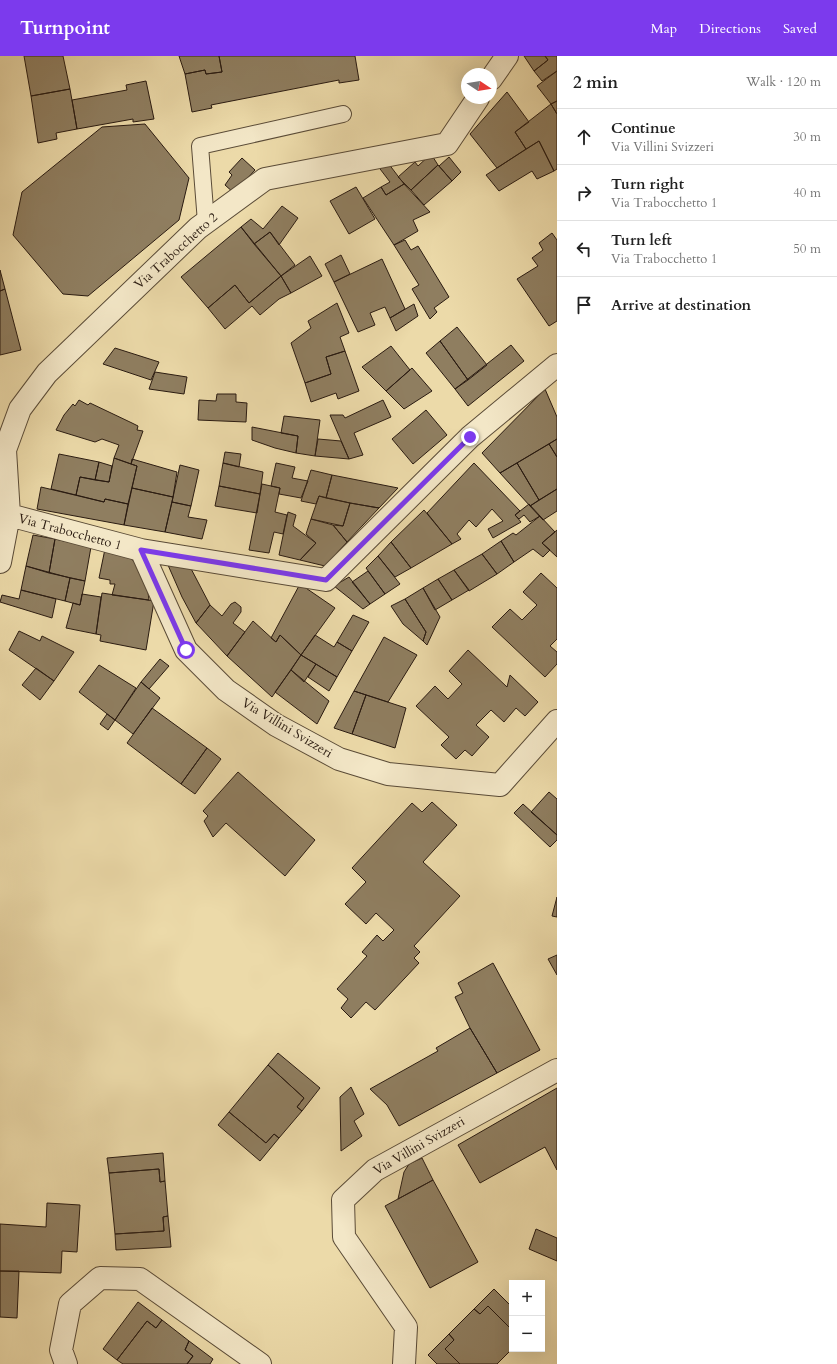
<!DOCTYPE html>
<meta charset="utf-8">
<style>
:root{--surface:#fff;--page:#f6f6f6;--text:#222;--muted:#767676;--line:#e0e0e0;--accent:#7c3aed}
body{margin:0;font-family:Cardo,serif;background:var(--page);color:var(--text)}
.controls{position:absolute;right:12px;bottom:12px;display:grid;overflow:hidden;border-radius:0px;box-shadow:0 4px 16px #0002}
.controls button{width:36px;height:36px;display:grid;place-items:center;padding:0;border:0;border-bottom:1px solid var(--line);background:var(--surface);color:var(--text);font:20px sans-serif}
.compass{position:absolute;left:461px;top:12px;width:36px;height:36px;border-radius:50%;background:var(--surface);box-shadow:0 4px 16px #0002;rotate:102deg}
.stop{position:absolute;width:12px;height:12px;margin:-9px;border:3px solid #7c3aed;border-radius:50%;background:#fff}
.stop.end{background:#7c3aed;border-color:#fff;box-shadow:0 1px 4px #0008}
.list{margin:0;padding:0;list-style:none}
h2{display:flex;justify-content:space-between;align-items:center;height:52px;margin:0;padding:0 16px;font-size:17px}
h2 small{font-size:13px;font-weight:400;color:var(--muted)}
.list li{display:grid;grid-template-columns:26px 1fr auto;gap:12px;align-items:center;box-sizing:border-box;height:56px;padding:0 16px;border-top:1px solid var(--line)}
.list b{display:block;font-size:15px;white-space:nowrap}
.list p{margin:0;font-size:13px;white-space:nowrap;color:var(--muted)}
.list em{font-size:13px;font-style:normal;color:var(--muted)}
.icon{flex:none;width:22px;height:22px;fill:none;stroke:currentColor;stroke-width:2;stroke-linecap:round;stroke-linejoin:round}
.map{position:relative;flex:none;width:557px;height:1308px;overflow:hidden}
header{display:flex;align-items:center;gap:24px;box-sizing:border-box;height:56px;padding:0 20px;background:var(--accent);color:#fff}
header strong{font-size:19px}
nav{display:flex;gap:22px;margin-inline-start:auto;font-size:14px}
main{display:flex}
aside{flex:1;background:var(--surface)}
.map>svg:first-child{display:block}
.building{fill:#8f7e60;stroke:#2a1b11}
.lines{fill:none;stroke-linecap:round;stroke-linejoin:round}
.service-casing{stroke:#5a4b37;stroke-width:18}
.minor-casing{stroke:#5a4b37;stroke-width:24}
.service{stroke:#f3e7c7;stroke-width:16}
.minor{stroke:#f3e7c7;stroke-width:22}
.route{stroke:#7c3aed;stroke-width:5}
.labels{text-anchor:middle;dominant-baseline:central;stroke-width:4;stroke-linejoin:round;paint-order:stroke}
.street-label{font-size:13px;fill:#2a1b11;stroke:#f3e7c7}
</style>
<header>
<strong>Turnpoint</strong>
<nav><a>Map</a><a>Directions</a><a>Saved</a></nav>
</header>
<main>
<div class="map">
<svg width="557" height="1308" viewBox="0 0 557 1308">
<rect width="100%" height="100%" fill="#ecdaa9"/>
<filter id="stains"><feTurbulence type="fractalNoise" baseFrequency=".005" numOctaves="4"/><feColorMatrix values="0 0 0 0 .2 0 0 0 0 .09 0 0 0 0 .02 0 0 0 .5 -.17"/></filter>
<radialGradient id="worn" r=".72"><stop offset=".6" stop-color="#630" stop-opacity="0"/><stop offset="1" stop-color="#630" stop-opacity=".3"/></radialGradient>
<path class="building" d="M24,0H63L70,33L31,40Z
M179,0H219L222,16L206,18L205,14L185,18Z
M219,0H355L359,24L339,27V24L211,49L212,52L192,56L185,18L205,14L206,18L222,16Z
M524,0H545L548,4L534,15Z
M545,0H557V15L542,25L534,15L548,4Z
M557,15V45L551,48L537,30Z
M146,25L154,63L133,66V63L77,73L72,44L127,34L126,29Z
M70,33L77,73L56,77L57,83L38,87L31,40Z
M507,36L529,66L515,76L526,93L497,112L470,78Z
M557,45V58L551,48Z
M551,48L557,58V113L554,115L539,85L526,93L515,76Z
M145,68L189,122L179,164L88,240L63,238L13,179L22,136L102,71Z
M539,85L554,115L537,123L532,115L499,135L486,119Z
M431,98L438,109L411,134L398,121L415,106L418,110Z
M449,101L461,116L452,125L439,110Z
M242,102L255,114L234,137L225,129L232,119L229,116Z
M385,103L404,128L386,139L381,131L390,126L374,105Z
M438,109L452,125L424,149L411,134Z
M404,128L430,156L413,164L418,175L394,189L363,142L381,131L386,139Z
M356,131L375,163L349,178L330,145Z
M282,150L298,162L279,189L270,176L254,188L241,171L251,163L263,173Z
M241,171L281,220L249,247L235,229L208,252L181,221Z
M270,176L295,209L281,220L254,188Z
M552,177L557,184V265L549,270L517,223L538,210L532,202L543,194L539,187Z
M405,184L411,194L418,190L449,241L434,252L437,256L430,263L412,233L419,229L394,189Z
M341,199L350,218L334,226L325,208Z
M310,200L322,220L291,237L281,220Z
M382,203L405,253L390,262L385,251L370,257L375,269L358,276L334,226Z
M0,214L5,233L0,235Z
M281,220L291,237L279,243L260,259L252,250L225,273L208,252L235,229L249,247Z
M5,233L21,294L0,299V235Z
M337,247L349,277L340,281L345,295L326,301L331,318L305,327L291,287L311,272L308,265Z
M414,248L418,260L396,275L390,262Z
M457,271L487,309L468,324L440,285Z
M440,285L468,324L455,333L426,297Z
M511,289L524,305L468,350L455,333Z
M391,290L410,314L386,335L362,311Z
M115,292L159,306L151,324L103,308Z
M345,295L359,335L338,343L336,337L311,346L305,327L331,318L326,301Z
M412,312L432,335L404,353L386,335Z
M155,316L187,321L184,338L149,333Z
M545,333L557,361V383L500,417L482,397Z
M217,338H236V346L247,347L246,366L198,364L199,344L216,345Z
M79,344L88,349L90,347L132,367L138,370L137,374L143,375L131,408L114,402L119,389L102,383L95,386L56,374L64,359L73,348L75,350Z
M383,344L391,361L354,377L363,399L349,403L330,359H343L345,362Z
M426,354L447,379L413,408L392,383Z
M284,360L320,364L315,400L296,397L298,380L281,377Z
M252,371L298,380L296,397L275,392L252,384Z
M318,383L341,385L349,403L315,400Z
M557,383V401L549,388Z
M549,388L557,401V433L539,444L517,407Z
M225,396L241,398L239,411L223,407Z
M59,398L99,406L95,424L80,421L76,439L51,433Z
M114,402L137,410L128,448L105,443L104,446L76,439L80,421L109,426Z
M132,403L177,416L173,441L132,432L137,410L131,408Z
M99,406L112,410L109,426L95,424Z
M223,407L263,416L260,438L219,430Z
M276,407L295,411L292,422L308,425L301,442L279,438L280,432L271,430Z
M474,407L520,455L515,459L521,466L493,482L488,473L503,465L492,453L476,471L469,464L457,478L461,483L452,488L427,457Z
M517,407L539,444L530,450L500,417Z
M180,409L199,414L191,450L172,446Z
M311,414L332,419L326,442L319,440L316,448L301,445Z
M332,419L398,432L379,452L350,447L326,442Z
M262,428L280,432L275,456L287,459L283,478L274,476L269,497L249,494Z
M219,430L260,438L257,457L215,450Z
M41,431L104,446L105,443L128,448L124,469L37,453Z
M132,432L173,441L165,476L124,469Z
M557,433V455L543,464L530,450Z
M319,440L350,447L343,470L311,463Z
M172,446L191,450L188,461L207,464L202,483L165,476Z
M350,447L379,452L347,486L333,469L343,470Z
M529,448L540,460L530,466L524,459L519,463L515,459Z
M424,454L452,488L411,512L391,486Z
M288,456L296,459L293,470L316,487L300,504L279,499Z
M540,460L555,476L542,487L550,494L543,501L533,493L514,506L501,485L513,477L516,479Z
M311,463L333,469L347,486L325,510L300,504L316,487L306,478Z
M557,474V501L542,487Z
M33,479L55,483L49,517L26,510Z
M55,483L91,491L85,525L49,517Z
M501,485L514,506L497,518L482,498Z
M391,486L411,512L395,521L378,500Z
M105,493L127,497L139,512L145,513L149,544L112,539L115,528H110V524L99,522Z
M482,498L497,518L469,535L454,514Z
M164,500L187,505L210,549L196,567L182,541Z
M378,500L400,528L385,538L366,512Z
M26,510L70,522L65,545L21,534Z
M454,514L469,534L452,544L438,523Z
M368,515L385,538L370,548L352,526Z
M541,517L557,532V583L550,590L557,596V608L545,621L492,571L510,553L522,564L537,549L523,536Z
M349,521L370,548L363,553L334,530Z
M70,522L85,525L80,549L65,545Z
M438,523L452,544L435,554L423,532Z
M300,528L335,552L301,599L280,579L276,586L271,582Z
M423,532L440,561L427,589L423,585L426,576L405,543Z
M21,534L56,543L52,562L0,546L2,539L19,543Z
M102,537L154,545L146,594L100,585L101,579L96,578Z
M82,538L101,541L96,578L66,572L73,547L80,549Z
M405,543L426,576L423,585L403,568L391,550Z
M235,546L241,551V556L233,567L245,576L227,600L196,567L210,549L222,560L231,548Z
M353,559L369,566L352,595L337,586Z
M253,565L276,586L280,579L301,599L272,641L227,600Z
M19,575L40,585L42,580L74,596L54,625L9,594Z
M315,579L334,591L337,586L352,595L337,621L301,599Z
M384,581L417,599L388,646L354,635Z
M468,594L507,631L510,619L538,646L525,660L516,652L504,666L491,654L476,669L489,681L472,700L465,694L456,703L441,689L449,681L416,650L435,630L448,643L462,628L449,615Z
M301,599L316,608L304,626L291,614Z
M160,603L169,610L149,633L141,626Z
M316,608L337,621L329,635L308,621Z
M99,609L136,632L115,664L79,636Z
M36,612L54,625L40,644L22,629Z
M291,614L329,645L317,668L275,636Z
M141,626L160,642L133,678L115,664Z
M354,635L366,639L352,678L334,672Z
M366,639L406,652L395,692L352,678Z
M152,652L207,692L181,728L127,687Z
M107,658L115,664L108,674L100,668Z
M207,692L221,703L195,738L181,728Z
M238,716L315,784L285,820L226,767L213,781L204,765L208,760L203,755Z
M549,736L557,743V779L531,756Z
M432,746L457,769L423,806L460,840L414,890L420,896L414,902L419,907L375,954L366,946L351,962L341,952L348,943L337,933L367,900L362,896L377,879L383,885L394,874L376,857L366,868L345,848L366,826L352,812L412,747L422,756Z
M523,748L557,779V784L550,791L514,757Z
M557,841V861L552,860Z
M557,899V919L548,903Z
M493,907L540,994L497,1017L470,972L455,941L463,937L458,927Z
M470,972L497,1017L399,1070L387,1049L370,1033L438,995L436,992Z
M278,997L320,1032L302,1055L297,1051L304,1042L268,1009Z
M268,1009L304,1042L297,1051L302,1055L279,1082L274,1078L266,1087L229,1056Z
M351,1031L364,1058L354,1065L362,1080L341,1095L340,1041Z
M557,1032V1114L545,1091L480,1127L458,1089Z
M229,1056L266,1087L274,1078L279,1082L260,1105L218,1069Z
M163,1097L165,1125L160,1126L159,1113L109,1117L107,1102Z
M422,1102L433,1124L398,1143L404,1116L409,1108Z
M159,1113L160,1126L165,1125L168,1160L163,1161L164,1175L115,1178L109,1117Z
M433,1124L478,1206L430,1232L385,1150Z
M47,1147L80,1149L77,1196L62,1195L61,1217L0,1215V1168L46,1171Z
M168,1160L171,1191L116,1194L115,1178L164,1175L163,1161Z
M536,1173L557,1182V1205L529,1193Z
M0,1215H19L17,1262L0,1261Z
M494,1233L512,1251V1274L488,1250L480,1258L474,1253Z
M138,1246L162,1264L156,1272L147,1265L117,1304L103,1293Z
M488,1250L512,1274V1293L497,1308H460L445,1293L454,1284L449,1278L474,1253L480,1258Z
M162,1264L189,1285L185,1294L193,1300L187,1308H123L117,1304L147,1265L156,1272Z
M449,1278L454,1284L445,1293L460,1308H437L428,1299Z
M189,1285L213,1303L210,1308H187L193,1300L185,1294Z"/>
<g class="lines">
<defs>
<path id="service" d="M206,166L200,90L343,58"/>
<path id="minor" d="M491,23L507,0
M0,460L9,459L141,494L326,524L470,381L557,309
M141,494L186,594L226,634L276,669L339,703L388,718L500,729L557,665
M0,506L9,459L5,394L20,353L47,317L198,172L265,123L447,88L478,42
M66,1308L61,1294L70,1248L100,1222L140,1223L260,1308
M404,1308L406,1271L344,1181L343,1144L375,1114L557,1014"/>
</defs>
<use href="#service" class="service-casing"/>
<use href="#minor" class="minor-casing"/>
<use href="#service" class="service"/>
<use href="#minor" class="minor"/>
</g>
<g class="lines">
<path class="route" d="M186,594L141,494L326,524L470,381"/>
</g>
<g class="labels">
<g class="street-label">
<text transform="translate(176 195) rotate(-42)">Via Trabocchetto 2</text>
<text transform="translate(70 476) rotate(15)">Via Trabocchetto 1</text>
<text transform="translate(287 672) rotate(31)">Via Villini Svizzeri</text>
<text transform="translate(419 1090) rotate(-30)">Via Villini Svizzeri</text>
</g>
</g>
<rect width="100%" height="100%" filter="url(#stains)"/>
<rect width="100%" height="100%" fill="url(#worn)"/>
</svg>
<div class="controls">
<button>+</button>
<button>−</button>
</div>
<svg class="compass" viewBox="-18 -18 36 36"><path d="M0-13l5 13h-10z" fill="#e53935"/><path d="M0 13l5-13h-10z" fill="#767676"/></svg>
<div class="stop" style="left:186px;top:594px"></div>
<div class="stop end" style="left:470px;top:381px"></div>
</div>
<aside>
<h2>2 min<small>Walk · 120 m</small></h2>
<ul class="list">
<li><svg class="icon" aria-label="ahead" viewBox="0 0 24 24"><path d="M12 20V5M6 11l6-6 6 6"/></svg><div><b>Continue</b><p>Via Villini Svizzeri</p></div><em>30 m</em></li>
<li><svg class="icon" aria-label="right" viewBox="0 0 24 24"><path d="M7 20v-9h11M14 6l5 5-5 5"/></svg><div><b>Turn right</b><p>Via Trabocchetto 1</p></div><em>40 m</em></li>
<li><svg class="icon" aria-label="left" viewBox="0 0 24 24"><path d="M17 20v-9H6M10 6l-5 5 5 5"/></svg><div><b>Turn left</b><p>Via Trabocchetto 1</p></div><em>50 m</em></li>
<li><svg class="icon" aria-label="arrive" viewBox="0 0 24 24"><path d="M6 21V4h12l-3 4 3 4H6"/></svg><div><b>Arrive at destination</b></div></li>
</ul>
</aside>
</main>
